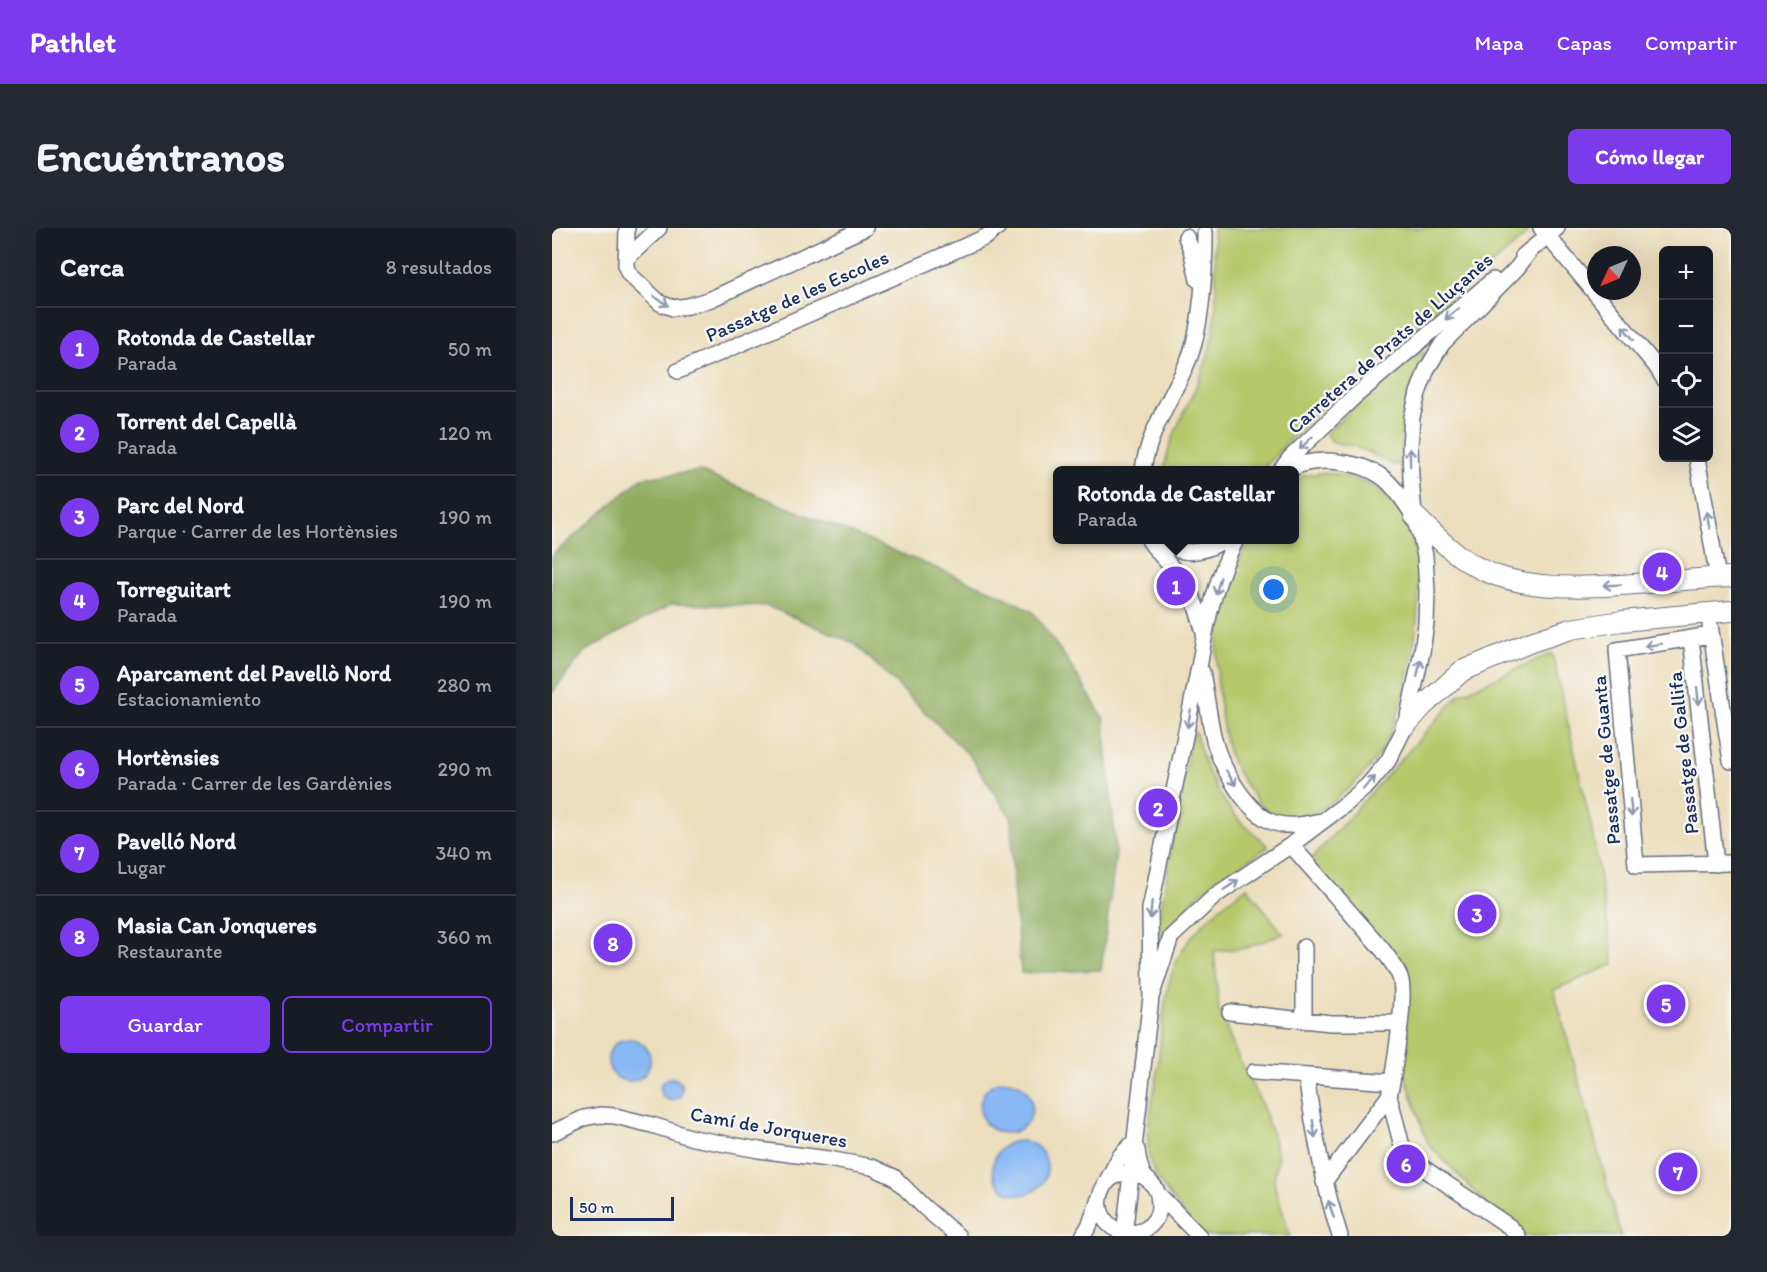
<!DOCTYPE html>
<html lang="es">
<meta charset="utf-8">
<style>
:root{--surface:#171b24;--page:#242831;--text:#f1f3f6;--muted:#9ea1a6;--line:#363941;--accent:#7c3aed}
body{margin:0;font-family:Itim,sans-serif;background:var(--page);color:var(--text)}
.controls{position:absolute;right:18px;top:18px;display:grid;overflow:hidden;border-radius:9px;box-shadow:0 6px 24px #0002}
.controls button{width:54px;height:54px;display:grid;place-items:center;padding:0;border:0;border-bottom:2px solid var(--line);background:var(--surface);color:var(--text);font:30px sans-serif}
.compass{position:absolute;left:1035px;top:18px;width:54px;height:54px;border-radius:50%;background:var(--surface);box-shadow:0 6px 24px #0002;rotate:226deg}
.scale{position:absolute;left:18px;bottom:15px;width:104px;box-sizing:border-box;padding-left:6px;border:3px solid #1b2f5e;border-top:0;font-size:16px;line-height:21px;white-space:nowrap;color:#1b2f5e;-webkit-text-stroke:4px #f6f6f2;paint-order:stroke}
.you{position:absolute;left:722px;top:362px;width:21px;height:21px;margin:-15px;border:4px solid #fff;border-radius:50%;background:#1a73e8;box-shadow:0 0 0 9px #1a73e833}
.badge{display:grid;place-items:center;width:39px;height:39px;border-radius:50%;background:var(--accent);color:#fff;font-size:20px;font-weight:700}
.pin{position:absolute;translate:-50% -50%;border:3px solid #fff;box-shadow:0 2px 6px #0006}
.popup{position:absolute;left:501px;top:238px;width:246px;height:78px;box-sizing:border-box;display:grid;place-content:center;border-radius:9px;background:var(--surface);filter:drop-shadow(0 2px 4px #0005);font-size:20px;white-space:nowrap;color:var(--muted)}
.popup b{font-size:22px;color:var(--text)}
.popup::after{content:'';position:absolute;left:50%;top:100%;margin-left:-12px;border:12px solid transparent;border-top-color:var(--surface)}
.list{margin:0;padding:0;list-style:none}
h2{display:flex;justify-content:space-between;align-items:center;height:78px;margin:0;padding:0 24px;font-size:26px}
h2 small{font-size:20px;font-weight:400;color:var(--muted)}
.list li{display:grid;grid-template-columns:39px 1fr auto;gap:18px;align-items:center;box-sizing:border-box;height:84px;padding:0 24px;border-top:2px solid var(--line)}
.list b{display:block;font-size:22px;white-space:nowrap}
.list p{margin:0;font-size:20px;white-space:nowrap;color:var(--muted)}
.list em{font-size:20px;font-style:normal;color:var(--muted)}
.actions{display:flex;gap:12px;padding:18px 24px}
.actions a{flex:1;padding:14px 0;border:2px solid var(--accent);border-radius:9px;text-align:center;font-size:21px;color:var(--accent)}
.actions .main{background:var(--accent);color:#fff}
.icon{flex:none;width:33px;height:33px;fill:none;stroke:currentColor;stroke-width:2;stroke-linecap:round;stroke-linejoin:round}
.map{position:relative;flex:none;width:1179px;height:1008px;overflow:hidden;border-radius:9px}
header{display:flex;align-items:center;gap:36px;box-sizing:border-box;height:84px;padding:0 30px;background:var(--accent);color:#fff}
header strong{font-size:28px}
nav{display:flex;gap:33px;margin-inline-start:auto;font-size:21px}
.intro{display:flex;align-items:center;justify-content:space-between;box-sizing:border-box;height:144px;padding:0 36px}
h1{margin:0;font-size:42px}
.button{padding:15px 27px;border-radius:9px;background:var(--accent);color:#fff;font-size:21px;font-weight:700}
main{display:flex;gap:36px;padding:0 36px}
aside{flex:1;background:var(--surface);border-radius:9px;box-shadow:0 6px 24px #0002}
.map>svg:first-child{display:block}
.green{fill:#b6c86b;stroke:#687c64;stroke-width:1.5}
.forest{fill:#90ac5f;stroke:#566e5e;stroke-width:1.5}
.water{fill:#89b9f5;stroke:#5274aa;stroke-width:1.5}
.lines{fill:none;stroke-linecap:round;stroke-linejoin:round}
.minor-casing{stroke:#646c7f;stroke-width:18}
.major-casing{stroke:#646c7f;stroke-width:22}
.minor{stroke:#fff;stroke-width:15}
.major{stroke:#fff;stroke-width:20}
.oneway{stroke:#8d97ae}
.labels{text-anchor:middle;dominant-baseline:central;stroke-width:5;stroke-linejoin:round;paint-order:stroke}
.street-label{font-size:20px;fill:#1b2f5e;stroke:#f6f6f2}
</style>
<header>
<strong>Pathlet</strong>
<nav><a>Mapa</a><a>Capas</a><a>Compartir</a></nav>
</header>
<div class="intro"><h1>Encuéntranos</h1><a class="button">Cómo llegar</a></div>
<main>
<aside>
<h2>Cerca<small>8 resultados</small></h2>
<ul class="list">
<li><span class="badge">1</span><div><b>Rotonda de Castellar</b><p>Parada</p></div><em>50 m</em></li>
<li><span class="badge">2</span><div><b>Torrent del Capellà</b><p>Parada</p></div><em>120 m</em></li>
<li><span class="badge">3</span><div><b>Parc del Nord</b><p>Parque · Carrer de les Hortènsies</p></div><em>190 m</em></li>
<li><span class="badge">4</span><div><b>Torreguitart</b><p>Parada</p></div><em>190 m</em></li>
<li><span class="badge">5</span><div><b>Aparcament del Pavellò Nord</b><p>Estacionamiento</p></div><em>280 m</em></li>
<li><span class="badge">6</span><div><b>Hortènsies</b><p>Parada · Carrer de les Gardènies</p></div><em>290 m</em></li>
<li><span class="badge">7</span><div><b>Pavelló Nord</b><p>Lugar</p></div><em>340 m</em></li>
<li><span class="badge">8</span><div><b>Masia Can Jonqueres</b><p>Restaurante</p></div><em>360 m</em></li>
</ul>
<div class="actions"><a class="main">Guardar</a><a>Compartir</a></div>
</aside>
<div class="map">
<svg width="1179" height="1008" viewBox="0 0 1179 1008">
<rect width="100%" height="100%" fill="#f6f6f2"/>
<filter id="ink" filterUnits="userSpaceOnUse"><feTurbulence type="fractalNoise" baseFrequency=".0167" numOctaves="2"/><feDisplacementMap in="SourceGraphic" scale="12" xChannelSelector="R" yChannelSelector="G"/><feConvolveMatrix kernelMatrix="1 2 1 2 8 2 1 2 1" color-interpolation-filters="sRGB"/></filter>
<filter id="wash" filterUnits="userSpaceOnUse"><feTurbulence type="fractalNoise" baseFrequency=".008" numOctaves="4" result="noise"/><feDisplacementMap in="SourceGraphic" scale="24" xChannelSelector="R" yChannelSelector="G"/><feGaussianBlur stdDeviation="1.35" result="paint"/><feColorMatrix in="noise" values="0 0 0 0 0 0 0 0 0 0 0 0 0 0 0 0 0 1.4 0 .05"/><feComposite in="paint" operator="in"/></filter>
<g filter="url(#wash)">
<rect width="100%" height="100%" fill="#ecdebc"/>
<path class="green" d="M661,0H973L975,4L972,9C905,68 832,121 766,182C747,201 728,222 710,242H612C617,204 644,167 655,130C669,88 663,43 661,0Z
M870,124L872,125V128C854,163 848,198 850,236L841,237L823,227L804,219L781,214L774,206C804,177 834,147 870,124Z
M769,245C802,246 831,258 850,287C884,335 859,476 829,523C811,552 753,611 715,583C707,577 701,567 695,559C685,545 677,531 674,514C658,436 661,383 697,312H742L743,253L753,247Z
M1000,425L1040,602L1062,736L1002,762L1069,1008H966L876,916L844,820L847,746L755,636L908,466Z
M640,502L644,506C652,539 665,568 688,593C697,603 708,608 716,619L657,658L643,670L608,713L604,709Z
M695,659L731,706L694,720L662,723L667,782L685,827L710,877L720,906L726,930L722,951L723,959L738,1008H650C635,988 600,952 597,929C593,904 601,872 605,847C609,812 610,773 622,739C635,705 666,679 695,659Z"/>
<path class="forest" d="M147,243L445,365L480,383L516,433L552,491L564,625L549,742L469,745L461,661L459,590L417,527L302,415L215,378L120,376L33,423L0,465V327L90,250Z"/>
<path class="water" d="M56 832a21 21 0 1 1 42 0a21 21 0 1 1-42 0Z
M108 861a11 11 0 1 1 22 0a11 11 0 1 1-22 0Z
M428 879a26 26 0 1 1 52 0a26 26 0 1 1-52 0Z
M441 940a27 27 0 1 1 54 0a27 27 0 1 1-54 0Z"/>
</g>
<g filter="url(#ink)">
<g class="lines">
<defs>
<path id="minor" d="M75,0L74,39L77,46L108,75L121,80L136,78L159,71L313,0
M989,0L1103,137L1112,151
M634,9L639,21L646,52
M971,28L1005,0
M74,31L107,0
M126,143L434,9L445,0
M1145,230L1166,350
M591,242C596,203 624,164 638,128C650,96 653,39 653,5
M729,242L738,230L802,169L941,52
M737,242C763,226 811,233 834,252C844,261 852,273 860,285
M597,312C607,328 623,340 633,356C643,371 647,388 652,405
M611,312C629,330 652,325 672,312
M1158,397L1179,533
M1159,407L1065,422L1084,637L1179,635
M1139,410L1164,636
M650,444C654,466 657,490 662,512C669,539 695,586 723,595C739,600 754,596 769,593
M739,617L830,721C837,730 844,739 848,749C855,768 843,831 840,854L837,868L772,954
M599,769L619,709L664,667L739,617L795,575L816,557L836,533L854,497L870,424L874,395L875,364L873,328L869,309L862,287L859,250L858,218L860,189L866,165L875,141L890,116L965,40L978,23
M678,784L779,795H847
M752,793V719
M702,844L840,854
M754,848C762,902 771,955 788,1008
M837,868L850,918L861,933L958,999L966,1008
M0,905L32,890L48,887L63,888L100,897L141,910L207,922L276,931L320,939L342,949L373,980L406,1008
M585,922C586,930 588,941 592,948C594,951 597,952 599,955C605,960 607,968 607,976C608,987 601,997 592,1002C582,1006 574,1006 565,1002C534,986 548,942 579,945C584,946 589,948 593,949
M554,955L568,928L583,913
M606,966L647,1008
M531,1008L538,996L547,971
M572,1008L599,769L598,681L648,434C654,394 665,348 684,312"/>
<path id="major" d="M862,287C884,308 905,331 933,343C998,373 1108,351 1179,349
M854,497L871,478L910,443L979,414L1019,401L1070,393L1179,383"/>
</defs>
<use href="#minor" class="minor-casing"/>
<use href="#major" class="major-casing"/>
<use href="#minor" class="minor"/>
<use href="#major" class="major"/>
</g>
<defs><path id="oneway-shaft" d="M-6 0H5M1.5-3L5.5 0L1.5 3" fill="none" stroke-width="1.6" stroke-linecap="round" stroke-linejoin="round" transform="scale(1.5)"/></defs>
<g class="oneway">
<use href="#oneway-shaft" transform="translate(109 73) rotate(33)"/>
<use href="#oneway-shaft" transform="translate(900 86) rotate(141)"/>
<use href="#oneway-shaft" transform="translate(1076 105) rotate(-130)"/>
<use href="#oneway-shaft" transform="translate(754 215) rotate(135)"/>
<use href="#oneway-shaft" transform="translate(858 229) rotate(-91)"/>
<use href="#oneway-shaft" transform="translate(1156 292) rotate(-100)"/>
<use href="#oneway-shaft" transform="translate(1060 357) rotate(177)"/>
<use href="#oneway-shaft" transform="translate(666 358) rotate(106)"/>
<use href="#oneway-shaft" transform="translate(1101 417) rotate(171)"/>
<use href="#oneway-shaft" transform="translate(867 440) rotate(-78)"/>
<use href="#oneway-shaft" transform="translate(1146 468) rotate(84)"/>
<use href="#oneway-shaft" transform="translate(637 491) rotate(101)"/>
<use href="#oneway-shaft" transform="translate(679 550) rotate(57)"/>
<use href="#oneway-shaft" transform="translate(817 555) rotate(-46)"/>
<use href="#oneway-shaft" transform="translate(1079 580) rotate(85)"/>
<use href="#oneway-shaft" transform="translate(679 657) rotate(-34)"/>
<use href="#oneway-shaft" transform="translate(599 682) rotate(95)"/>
<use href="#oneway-shaft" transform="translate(762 901) rotate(82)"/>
<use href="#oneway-shaft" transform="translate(779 981) rotate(-108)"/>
</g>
</g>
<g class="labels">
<g class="street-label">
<text transform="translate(245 68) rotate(-24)">Passatge de les Escoles</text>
<text transform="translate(838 115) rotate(-41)">Carretera de Prats de Lluçanès</text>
<text transform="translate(1131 525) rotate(-96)">Passatge de Gallifa</text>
<text transform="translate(1054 532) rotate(-95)">Passatge de Guanta</text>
<text transform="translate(217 899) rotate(10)">Camí de Jorqueres</text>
</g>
</g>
</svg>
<div class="controls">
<button>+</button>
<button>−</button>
<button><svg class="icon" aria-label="locate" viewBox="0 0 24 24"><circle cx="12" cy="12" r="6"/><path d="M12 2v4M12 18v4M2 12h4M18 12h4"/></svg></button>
<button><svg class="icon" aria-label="layers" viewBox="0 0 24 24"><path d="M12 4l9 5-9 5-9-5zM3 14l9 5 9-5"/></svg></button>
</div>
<svg class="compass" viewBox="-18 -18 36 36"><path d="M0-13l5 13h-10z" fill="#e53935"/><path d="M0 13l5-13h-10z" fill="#9ea1a6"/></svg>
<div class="scale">50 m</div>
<div class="you"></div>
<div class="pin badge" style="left:624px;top:358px">1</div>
<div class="popup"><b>Rotonda de Castellar</b>Parada</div>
<div class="pin badge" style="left:606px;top:580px">2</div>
<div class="pin badge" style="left:925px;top:686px">3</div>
<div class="pin badge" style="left:1110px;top:344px">4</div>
<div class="pin badge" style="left:1114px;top:776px">5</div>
<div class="pin badge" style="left:854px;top:936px">6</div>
<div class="pin badge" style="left:1126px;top:944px">7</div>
<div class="pin badge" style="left:61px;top:715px">8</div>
</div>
</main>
